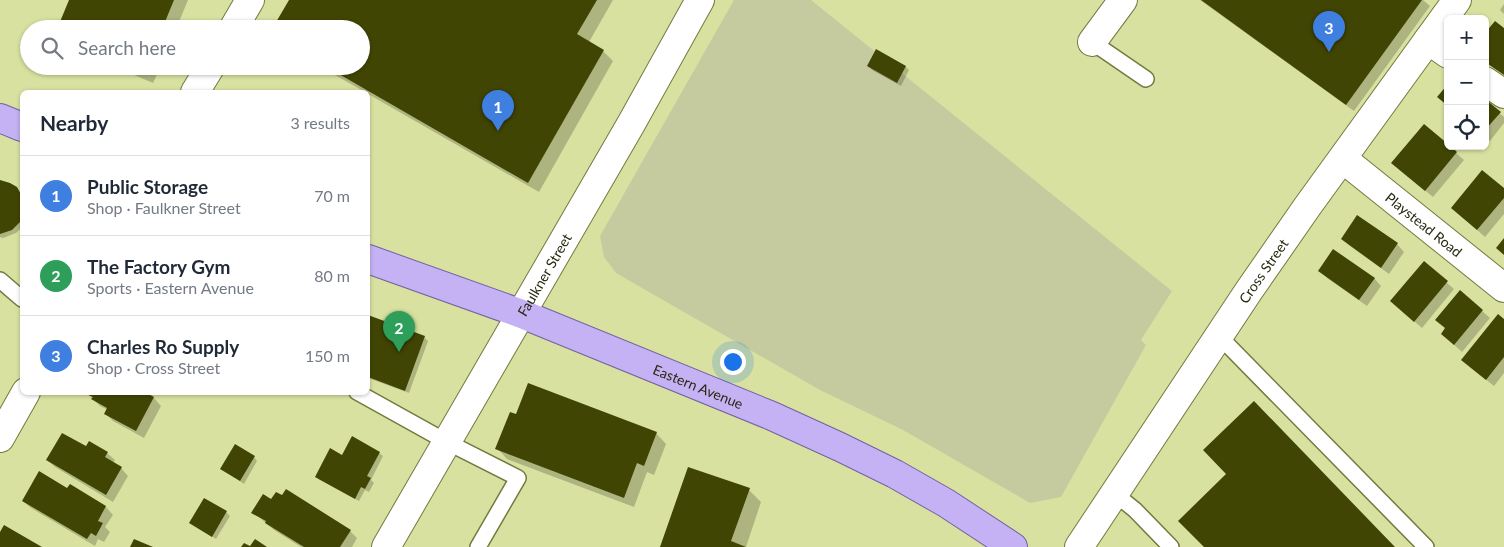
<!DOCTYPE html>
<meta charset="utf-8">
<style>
:root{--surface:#fff;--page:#f2f2f3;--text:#1f2937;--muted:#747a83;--line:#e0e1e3;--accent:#6138b0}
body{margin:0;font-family:Lato,sans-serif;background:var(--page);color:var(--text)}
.controls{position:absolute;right:15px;top:15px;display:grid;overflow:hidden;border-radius:8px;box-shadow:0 1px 4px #0004}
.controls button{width:45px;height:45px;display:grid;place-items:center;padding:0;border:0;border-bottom:1px solid var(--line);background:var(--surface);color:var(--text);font:25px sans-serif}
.you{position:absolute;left:732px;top:361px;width:18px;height:18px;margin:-12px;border:4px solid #fff;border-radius:50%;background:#1a73e8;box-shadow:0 0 0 8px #1a73e833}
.badge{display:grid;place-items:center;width:32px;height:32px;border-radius:50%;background:var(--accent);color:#fff;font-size:16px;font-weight:700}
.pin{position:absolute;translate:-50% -41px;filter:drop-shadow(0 1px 2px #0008)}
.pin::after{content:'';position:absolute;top:26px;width:18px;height:15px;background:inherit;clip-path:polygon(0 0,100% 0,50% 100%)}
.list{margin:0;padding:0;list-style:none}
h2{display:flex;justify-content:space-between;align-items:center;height:65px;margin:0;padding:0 20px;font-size:21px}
h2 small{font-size:16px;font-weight:400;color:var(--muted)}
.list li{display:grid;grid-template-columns:32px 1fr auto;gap:15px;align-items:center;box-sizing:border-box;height:80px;padding:0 20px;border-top:1px solid var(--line)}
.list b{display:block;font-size:19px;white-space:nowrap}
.list p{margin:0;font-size:16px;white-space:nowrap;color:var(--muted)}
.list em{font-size:16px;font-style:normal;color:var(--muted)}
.icon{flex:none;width:28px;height:28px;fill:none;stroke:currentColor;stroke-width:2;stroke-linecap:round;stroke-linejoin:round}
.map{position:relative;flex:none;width:1504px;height:547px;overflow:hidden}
.search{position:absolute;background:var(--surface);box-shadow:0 1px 4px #0004;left:20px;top:20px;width:350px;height:55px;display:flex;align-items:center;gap:12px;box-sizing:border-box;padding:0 18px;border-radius:28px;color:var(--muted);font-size:19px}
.panel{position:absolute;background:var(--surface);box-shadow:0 1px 4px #0004;left:20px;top:90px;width:350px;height:305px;border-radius:8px}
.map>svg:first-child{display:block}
.green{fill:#c5cb9f}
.shadow{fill:#0003}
.building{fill:#414503}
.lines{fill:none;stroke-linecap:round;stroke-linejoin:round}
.service-casing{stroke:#747a3f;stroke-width:18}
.minor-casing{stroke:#747a3f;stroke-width:30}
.secondary-casing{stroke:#747a3f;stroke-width:30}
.primary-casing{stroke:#7361a0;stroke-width:30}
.service{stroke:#fff;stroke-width:15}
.minor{stroke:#fff;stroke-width:28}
.secondary{stroke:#fff;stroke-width:28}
.primary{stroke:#c4b2f4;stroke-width:28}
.labels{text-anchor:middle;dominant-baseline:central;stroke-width:5;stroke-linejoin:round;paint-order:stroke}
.street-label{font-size:14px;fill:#272910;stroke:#e6eeae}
</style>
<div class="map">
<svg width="1504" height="547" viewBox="0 0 1504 547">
<rect width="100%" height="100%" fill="#d9e1a1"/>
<path class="green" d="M734,0H811L1172,291L1141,340L1146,345L1061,497L1030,503L903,430L820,390L616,273L604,257L600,236Z"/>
<path class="shadow" d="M71,0H188L176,29H59Z
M290,0H613L589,42L603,51L613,61L539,192L368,94V92H365L319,66H361V29Z
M1200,0H1423L1430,6L1354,111Z
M1504,4V14L1500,10Z
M877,50L906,67L909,70L901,86L872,70L868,66Z
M113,66H161L153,83Z
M1485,101L1504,117V123L1490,141L1485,137Z
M1448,146L1464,160L1433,197L1400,170Z
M0,181L20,193L22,196V227L16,233L3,238L0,237Z
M1504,190V214L1485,237L1460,215Z
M1357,217L1397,244L1404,252L1389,274L1350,246L1342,239Z
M1424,263L1454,289L1422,328L1399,308Z
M1320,270L1374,278L1381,286L1367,306L1327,278Z
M1460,292L1490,318L1462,352L1450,341L1446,329Z
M368,316L424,337L428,341L409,393L368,378Z
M1504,320V373L1494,386L1470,367Z
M143,392L154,398L161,406L144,438L113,421L106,414L108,410L100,406L88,394Z
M656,433L666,444L654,475L647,472L634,507L507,459L497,448Z
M86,448L107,453L115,460L113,463L121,468L128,476L113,502L55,467L47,460Z
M379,453L383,456L371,480L374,483L369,492L365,490L359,501L320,480L316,477L342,456Z
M254,457L257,461L244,484L222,469Z
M70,486L106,507L113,515L105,527L110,532L104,542L98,539L95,546L31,508L23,501L67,490Z
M749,490L761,502L746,547H661Z
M272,501L350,531L357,538L352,547H301L274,530L253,512Z
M226,512L230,516L216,539L191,523Z"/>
<path class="building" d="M69,0H174L162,29H57Z
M289,0H597L577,34L604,50L528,183L325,66H361V29H272Z
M1201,0H1422L1346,105Z
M1495,21L1504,28V75L1485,62V33Z
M876,49L906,66L897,83L867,66Z
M125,66H146L143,74Z
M1448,84V106L1437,97Z
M1485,99L1501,112L1485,130Z
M1424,124L1448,144V146H1451L1457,152L1425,191L1391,163Z
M1482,170L1504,188V198L1477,230L1451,208Z
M0,180L10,183L17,187L22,196V218L20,222L12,230L0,234Z
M1357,215L1398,243L1381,268L1341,239Z
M1504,238V255L1496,248Z
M1333,249L1375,278L1359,300L1318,271Z
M1424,261L1448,281L1414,322L1390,301Z
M1460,290L1483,310L1454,345L1441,334L1445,328L1435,320Z
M1498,314L1504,319V357L1486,380L1461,360Z
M368,315L425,336L405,391L368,377Z
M528,383L657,432L644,466L637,463L624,498L495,449L510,412L516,414Z
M87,392H145L154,397L136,431L104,414L107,408L91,399L93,397L86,394Z
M1254,401L1395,547H1204L1178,521L1226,474L1203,450Z
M62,433L86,446L89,441L108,452L105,457L122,467L106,495L46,460Z
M352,436L380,452L367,476L371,478L365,489L361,487L355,499L315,477L330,448L342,455Z
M235,444L255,456L240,481L220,469Z
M688,467L750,488L731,541L746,547H660Z
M39,471L67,488L70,484L106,506L98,521L103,523L96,536L91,533L87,539L22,501Z
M286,489L351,530L340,547H304L265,523L266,521L251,513L263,494L271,499L276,492L282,495Z
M204,498L227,511L212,537L189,523Z
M4,525L42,547H0V532Z
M134,539L153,547H130Z
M255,539L267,547H241L244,543L250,546Z"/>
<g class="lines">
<defs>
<path id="service" d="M1092,42L1146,79
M0,280L22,299
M1219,336L1426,547
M357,392L447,442L518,478L478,547
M1114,493L1135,510L1171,547"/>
<g id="minor">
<path d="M1428,40L1448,54"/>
<path d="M1092,42L1123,0"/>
<path d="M1485,81L1504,94"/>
<path id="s1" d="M1343,159L1504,288"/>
<path id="s2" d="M386,547L631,124L700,0"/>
<path id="s3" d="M1079,547L1248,292L1307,207L1457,0"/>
</g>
<path id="secondary" d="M233,29L250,0
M195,92L211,66
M0,438L26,392"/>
<g id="primary">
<path d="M0,118L22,127"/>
<path id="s4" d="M368,259L522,314L772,416L840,447L895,474L946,503L1013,547"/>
</g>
</defs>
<use href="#service" class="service-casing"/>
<use href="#minor" class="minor-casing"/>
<use href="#secondary" class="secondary-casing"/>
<use href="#primary" class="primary-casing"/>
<use href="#service" class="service"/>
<use href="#minor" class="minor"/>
<use href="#secondary" class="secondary"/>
<use href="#primary" class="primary"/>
</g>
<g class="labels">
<g class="street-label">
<text stroke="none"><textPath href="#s1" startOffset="104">Playstead Road</textPath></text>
<text stroke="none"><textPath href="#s3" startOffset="332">Cross Street</textPath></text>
<text stroke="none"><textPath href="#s2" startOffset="315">Faulkner Street</textPath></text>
<text stroke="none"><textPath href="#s4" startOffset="354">Eastern Avenue</textPath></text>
</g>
</g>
</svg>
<div class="controls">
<button>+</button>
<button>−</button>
<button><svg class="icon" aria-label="locate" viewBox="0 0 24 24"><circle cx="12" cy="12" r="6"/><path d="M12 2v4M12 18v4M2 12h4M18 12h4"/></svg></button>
</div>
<div class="you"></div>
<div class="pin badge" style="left:498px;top:131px;background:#3f7fe0">1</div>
<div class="pin badge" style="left:399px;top:352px;background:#2e9e5b">2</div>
<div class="pin badge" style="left:1329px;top:52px;background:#3f7fe0">3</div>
<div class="search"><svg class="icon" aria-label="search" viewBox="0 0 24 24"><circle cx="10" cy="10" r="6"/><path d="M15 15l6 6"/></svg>Search here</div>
<section class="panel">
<h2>Nearby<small>3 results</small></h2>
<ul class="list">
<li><span class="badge" style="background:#3f7fe0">1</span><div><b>Public Storage</b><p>Shop · Faulkner Street</p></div><em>70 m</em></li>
<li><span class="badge" style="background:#2e9e5b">2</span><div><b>The Factory Gym</b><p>Sports · Eastern Avenue</p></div><em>80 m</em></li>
<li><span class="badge" style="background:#3f7fe0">3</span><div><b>Charles Ro Supply</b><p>Shop · Cross Street</p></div><em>150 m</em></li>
</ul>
</section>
</div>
